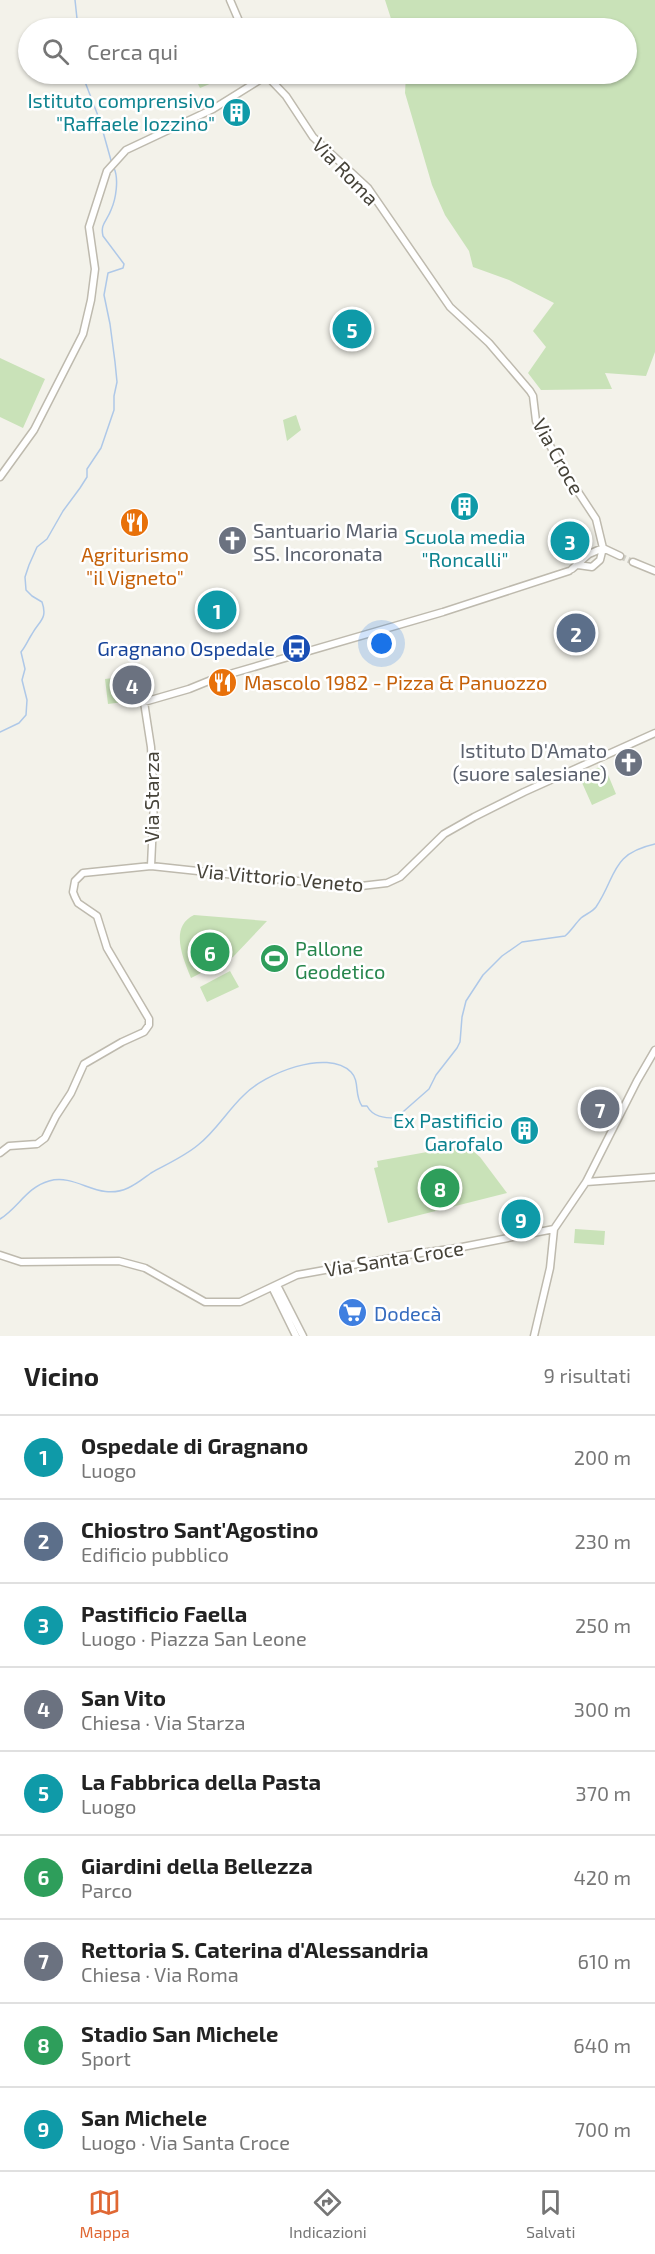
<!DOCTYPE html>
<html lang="it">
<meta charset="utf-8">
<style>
:root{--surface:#fff;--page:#f2f2f2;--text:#222;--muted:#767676;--line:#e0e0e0;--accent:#e06834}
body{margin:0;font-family:"Exo 2",sans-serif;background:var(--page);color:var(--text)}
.you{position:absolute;left:382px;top:644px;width:21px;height:21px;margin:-15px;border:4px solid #fff;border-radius:50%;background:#1a73e8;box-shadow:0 0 0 9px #1a73e833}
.badge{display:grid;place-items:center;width:39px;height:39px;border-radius:50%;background:var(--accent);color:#fff;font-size:20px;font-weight:700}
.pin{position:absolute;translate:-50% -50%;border:3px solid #fff;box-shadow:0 2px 6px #0006}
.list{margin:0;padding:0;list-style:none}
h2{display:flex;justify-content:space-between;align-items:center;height:78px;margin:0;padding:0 24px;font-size:26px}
h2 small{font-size:20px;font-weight:400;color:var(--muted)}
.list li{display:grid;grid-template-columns:39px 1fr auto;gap:18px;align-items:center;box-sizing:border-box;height:84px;padding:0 24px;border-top:2px solid var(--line)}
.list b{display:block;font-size:22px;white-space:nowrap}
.list p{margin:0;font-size:20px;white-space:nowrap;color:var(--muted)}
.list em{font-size:20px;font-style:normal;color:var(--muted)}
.icon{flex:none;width:33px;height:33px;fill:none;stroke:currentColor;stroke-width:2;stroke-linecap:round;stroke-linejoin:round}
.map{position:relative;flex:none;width:655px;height:1336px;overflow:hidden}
.search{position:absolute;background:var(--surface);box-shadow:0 2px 4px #0004;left:18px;right:18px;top:18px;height:66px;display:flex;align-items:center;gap:15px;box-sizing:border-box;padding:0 21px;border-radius:33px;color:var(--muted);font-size:22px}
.sheet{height:834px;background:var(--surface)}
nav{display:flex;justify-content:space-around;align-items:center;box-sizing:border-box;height:84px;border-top:2px solid var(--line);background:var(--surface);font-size:16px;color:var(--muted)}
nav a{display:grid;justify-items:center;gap:3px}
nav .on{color:var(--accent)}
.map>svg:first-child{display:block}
.green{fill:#c9e2b8}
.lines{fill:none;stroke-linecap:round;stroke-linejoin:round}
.stream{stroke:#aec8e8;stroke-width:1.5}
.tertiary-tunnel{stroke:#d0cfc7;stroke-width:6;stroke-dasharray:6 3;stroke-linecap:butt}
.tertiary-casing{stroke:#bebaae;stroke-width:9}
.tertiary{stroke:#fff;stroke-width:6}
.labels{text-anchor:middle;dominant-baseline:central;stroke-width:5;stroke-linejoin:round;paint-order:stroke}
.culture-label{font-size:20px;fill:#0d838f;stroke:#fff;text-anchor:end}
.street-label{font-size:20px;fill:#464339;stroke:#fff}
.worship-label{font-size:20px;fill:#5b616d;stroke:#fff;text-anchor:start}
.food-label{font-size:20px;fill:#c56008;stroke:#fff}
.transit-label{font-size:20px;fill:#164399;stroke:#fff;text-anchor:end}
.leisure-label{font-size:20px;fill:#27864d;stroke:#fff;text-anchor:start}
.shop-label{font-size:20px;fill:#366cbe;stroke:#fff;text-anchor:start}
</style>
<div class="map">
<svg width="655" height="1336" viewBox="0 0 655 1336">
<rect width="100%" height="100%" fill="#f3f2ea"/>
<path class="green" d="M385,0H655V352L646,376L605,373L612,389L541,390L528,373L546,347L533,331L554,303L509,280L473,267L469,251L445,215L432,185L405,93L406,74H626V28H394Z
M193,74H229V76L200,88Z
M0,358L45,379L23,428L0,417Z
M296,415L301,430L287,441L283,420Z
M121,677L124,702L108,704L105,679Z
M604,765L616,794L592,805L579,776Z
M194,915L267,921L233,957L191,978C183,958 169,927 194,915Z
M230,971L239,987L207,1002L200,987Z
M466,1145L480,1157L507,1193L388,1223L374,1168L378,1167L377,1161Z
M575,1229L605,1231L604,1245L574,1243Z"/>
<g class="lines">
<path class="stream" d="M75,0L78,28
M82,74L100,121L112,164
M0,732L19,723L26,715L27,700L22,680L25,669L21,652C26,646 28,640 32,634C39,621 48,619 42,602L32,596L26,590L25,577L29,565L37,547L47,539L63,511L80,488L87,477V469L101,448L114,410V396L117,382L115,362L110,324L104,295L108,273L123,268L124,264L103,236C100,224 107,221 111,210C116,199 119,179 114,168
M0,1219C18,1208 27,1187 49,1181C77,1173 98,1202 128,1188C137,1184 144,1178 151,1173C167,1164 185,1156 198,1145C216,1131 227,1111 244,1095C264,1074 327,1048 351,1072C360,1081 354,1095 362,1106H367C373,1117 384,1118 396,1118L429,1089L436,1075L457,1048L460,1042L462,1017L466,1001L483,975L502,956L522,942L565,936C571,931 575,924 581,918C586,914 592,912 596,907C617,876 610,854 655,844"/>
<path class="tertiary-tunnel" d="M620,556L633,562"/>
<defs>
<path id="tertiary" d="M230,0L242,28
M265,74L286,96L313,137L368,188L450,307L489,343L530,391L533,396L536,421L565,472L596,519L603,548L620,556
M0,477L34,430L83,334L91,300L95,269L89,227L107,171L126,150L213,109L266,76
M633,562L655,571
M572,569L589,554L603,548L600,560L592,567L578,565
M151,866L273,879L361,886L387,883L400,877L444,834L474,817L524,792L655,733
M0,1153L9,1146L37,1144L45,1138L56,1116L71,1093L84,1064L122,1042L144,1032L149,1025V1019L107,948L97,916L78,903L75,897L73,892L75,881L83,873L151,866L154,801L151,747L144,702L189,689L216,678L443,612L569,571
M586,1182L655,1177
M0,1255L21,1262L119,1261L145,1268L205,1302H240L297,1275L414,1254L457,1248L554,1229
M277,1285L303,1336
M272,1287L296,1336
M534,1336L550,1268L554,1229L586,1182L637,1081L655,1050"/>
</defs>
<use href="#tertiary" class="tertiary-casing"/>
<use href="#tertiary" class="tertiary"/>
</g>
<defs>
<symbol id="building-disc" viewBox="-11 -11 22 22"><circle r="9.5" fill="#0f9aa8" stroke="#fff"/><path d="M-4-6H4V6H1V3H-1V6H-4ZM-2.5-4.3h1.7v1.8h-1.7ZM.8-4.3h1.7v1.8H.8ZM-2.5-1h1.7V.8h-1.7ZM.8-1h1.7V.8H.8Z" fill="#fff"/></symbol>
<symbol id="restaurant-disc" viewBox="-11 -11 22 22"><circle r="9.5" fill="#e8710a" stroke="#fff"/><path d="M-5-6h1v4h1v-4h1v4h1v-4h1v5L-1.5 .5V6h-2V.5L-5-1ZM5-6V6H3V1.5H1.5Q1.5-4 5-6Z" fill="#fff"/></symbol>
<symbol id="church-disc" viewBox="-11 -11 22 22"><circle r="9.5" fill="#6b7280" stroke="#fff"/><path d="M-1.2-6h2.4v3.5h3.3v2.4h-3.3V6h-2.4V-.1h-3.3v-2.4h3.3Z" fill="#fff"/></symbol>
<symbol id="bus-disc" viewBox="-11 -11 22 22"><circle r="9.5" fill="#1a4fb4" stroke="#fff"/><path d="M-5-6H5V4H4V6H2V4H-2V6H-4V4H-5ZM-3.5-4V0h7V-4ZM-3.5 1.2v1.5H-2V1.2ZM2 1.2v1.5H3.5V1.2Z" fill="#fff"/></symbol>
<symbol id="stadium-disc" viewBox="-11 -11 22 22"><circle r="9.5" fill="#2e9e5b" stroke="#fff"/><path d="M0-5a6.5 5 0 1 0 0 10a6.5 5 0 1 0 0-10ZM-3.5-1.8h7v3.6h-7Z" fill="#fff"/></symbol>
<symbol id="supermarket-disc" viewBox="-11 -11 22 22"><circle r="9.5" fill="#3f7fe0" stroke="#fff"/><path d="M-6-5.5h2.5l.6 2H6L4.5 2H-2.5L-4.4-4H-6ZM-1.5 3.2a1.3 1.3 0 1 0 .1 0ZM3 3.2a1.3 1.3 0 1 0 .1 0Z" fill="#fff"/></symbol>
</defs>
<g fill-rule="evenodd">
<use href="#building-disc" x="220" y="96" width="33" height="33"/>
<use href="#building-disc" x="448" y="490" width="33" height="33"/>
<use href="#restaurant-disc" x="118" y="506" width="33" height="33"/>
<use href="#church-disc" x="216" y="524" width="33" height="33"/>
<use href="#bus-disc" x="280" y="632" width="33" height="33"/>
<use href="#restaurant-disc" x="206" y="666" width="33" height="33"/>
<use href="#church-disc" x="612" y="746" width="33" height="33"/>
<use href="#stadium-disc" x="258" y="942" width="33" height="33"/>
<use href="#building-disc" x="508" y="1114" width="33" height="33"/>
<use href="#supermarket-disc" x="336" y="1296" width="33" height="33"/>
</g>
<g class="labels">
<g class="culture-label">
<text x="215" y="100">Istituto comprensivo<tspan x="215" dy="23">"Raffaele Iozzino"</tspan></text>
<text x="465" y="536" text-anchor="middle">Scuola media<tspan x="465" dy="23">"Roncalli"</tspan></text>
<text x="503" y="1120">Ex Pastificio<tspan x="503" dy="23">Garofalo</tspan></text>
</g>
<g class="street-label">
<text transform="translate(346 171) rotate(46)">Via Roma</text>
<text transform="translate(559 456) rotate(61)">Via Croce</text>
<text transform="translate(151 797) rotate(-90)">Via Starza</text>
<text transform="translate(280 877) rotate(5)">Via Vittorio Veneto</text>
<text transform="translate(394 1258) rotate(-9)">Via Santa Croce</text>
</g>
<g class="worship-label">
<text x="253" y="530">Santuario Maria<tspan x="253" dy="23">SS. Incoronata</tspan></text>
<text x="607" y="750" text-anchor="end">Istituto D'Amato<tspan x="607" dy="23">(suore salesiane)</tspan></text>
</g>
<g class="food-label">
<text x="135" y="554">Agriturismo<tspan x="135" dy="23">"il Vigneto"</tspan></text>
<text x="244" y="682" text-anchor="start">Mascolo 1982 - Pizza &amp; Panuozzo</text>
</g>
<g class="transit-label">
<text x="275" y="648">Gragnano Ospedale</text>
</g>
<g class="leisure-label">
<text x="295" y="948">Pallone<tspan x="295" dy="23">Geodetico</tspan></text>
</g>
<g class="shop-label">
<text x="374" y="1313">Dodecà</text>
</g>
</g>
</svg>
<div class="you"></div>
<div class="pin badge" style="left:217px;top:610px;background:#0f9aa8">1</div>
<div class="pin badge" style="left:576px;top:633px;background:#5c6f8a">2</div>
<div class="pin badge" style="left:570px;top:541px;background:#0f9aa8">3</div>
<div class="pin badge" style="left:132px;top:685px;background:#6b7280">4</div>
<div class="pin badge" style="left:352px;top:329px;background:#0f9aa8">5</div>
<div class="pin badge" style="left:210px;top:952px;background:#2e9e5b">6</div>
<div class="pin badge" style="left:600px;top:1109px;background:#6b7280">7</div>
<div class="pin badge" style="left:440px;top:1188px;background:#2e9e5b">8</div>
<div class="pin badge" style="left:521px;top:1219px;background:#0f9aa8">9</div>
<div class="search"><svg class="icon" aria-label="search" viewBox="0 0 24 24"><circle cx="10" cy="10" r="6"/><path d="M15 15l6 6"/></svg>Cerca qui</div>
</div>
<section class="sheet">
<h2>Vicino<small>9 risultati</small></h2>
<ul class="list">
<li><span class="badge" style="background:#0f9aa8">1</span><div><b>Ospedale di Gragnano</b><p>Luogo</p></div><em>200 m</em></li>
<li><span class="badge" style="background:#5c6f8a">2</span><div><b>Chiostro Sant'Agostino</b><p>Edificio pubblico</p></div><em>230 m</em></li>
<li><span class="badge" style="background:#0f9aa8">3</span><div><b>Pastificio Faella</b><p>Luogo · Piazza San Leone</p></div><em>250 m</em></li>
<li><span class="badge" style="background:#6b7280">4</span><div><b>San Vito</b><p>Chiesa · Via Starza</p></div><em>300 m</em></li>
<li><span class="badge" style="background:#0f9aa8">5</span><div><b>La Fabbrica della Pasta</b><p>Luogo</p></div><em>370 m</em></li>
<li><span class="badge" style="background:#2e9e5b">6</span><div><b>Giardini della Bellezza</b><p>Parco</p></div><em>420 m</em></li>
<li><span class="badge" style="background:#6b7280">7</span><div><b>Rettoria S. Caterina d'Alessandria</b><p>Chiesa · Via Roma</p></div><em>610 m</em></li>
<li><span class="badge" style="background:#2e9e5b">8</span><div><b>Stadio San Michele</b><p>Sport</p></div><em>640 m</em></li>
<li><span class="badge" style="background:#0f9aa8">9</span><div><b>San Michele</b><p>Luogo · Via Santa Croce</p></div><em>700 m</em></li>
</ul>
</section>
<nav>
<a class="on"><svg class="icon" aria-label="map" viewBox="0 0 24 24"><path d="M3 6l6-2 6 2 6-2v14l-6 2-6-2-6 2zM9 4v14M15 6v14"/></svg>Mappa</a>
<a><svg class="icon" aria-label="directions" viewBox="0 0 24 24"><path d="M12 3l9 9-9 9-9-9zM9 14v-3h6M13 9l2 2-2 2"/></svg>Indicazioni</a>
<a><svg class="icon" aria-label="saved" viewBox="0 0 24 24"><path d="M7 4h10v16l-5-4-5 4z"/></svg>Salvati</a>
</nav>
